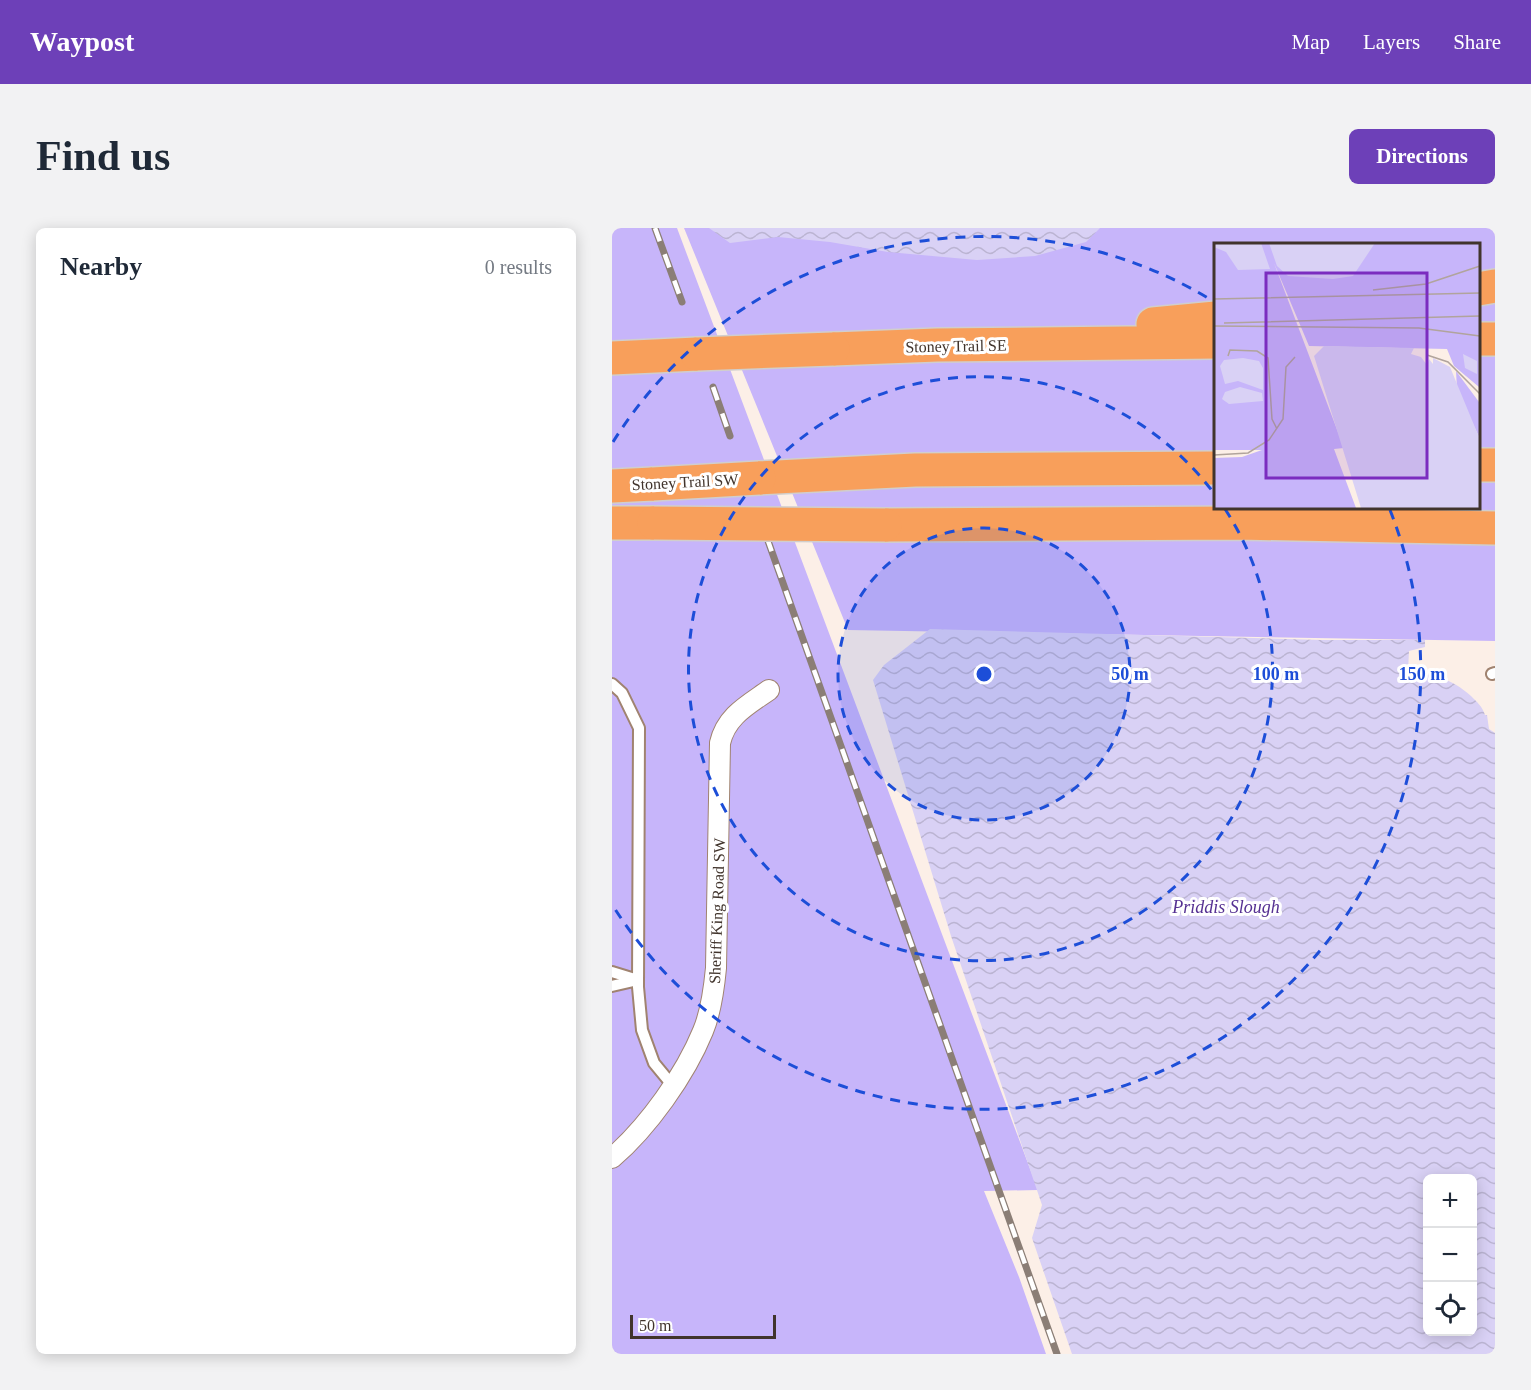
<!DOCTYPE html>
<meta charset="utf-8">
<style>
:root{--surface:#fff;--page:#f2f2f3;--text:#1f2937;--muted:#747a83;--line:#e0e1e3;--accent:#6d40b8}
body{margin:0;font-family:Georgia,serif;background:var(--page);color:var(--text)}
.controls{position:absolute;right:18px;bottom:18px;display:grid;overflow:hidden;border-radius:9px;box-shadow:0 3px 15px #0003}
.controls button{width:54px;height:54px;display:grid;place-items:center;padding:0;border:0;border-bottom:2px solid var(--line);background:var(--surface);color:var(--text);font:30px sans-serif}
.scale{position:absolute;left:18px;bottom:15px;width:146px;box-sizing:border-box;padding-left:6px;border:3px solid #41342c;border-top:0;font-size:16px;line-height:21px;white-space:nowrap;color:#41342c;-webkit-text-stroke:4px #fff;paint-order:stroke}
.list{margin:0;padding:0;list-style:none}
h2{display:flex;justify-content:space-between;align-items:center;height:78px;margin:0;padding:0 24px;font-size:26px}
h2 small{font-size:20px;font-weight:400;color:var(--muted)}
.icon{flex:none;width:33px;height:33px;fill:none;stroke:currentColor;stroke-width:2;stroke-linecap:round;stroke-linejoin:round}
.map{position:relative;flex:none;width:883px;height:1126px;overflow:hidden;border-radius:9px}
header{display:flex;align-items:center;gap:36px;box-sizing:border-box;height:84px;padding:0 30px;background:var(--accent);color:#fff}
header strong{font-size:28px}
nav{display:flex;gap:33px;margin-inline-start:auto;font-size:21px}
.intro{display:flex;align-items:center;justify-content:space-between;box-sizing:border-box;height:144px;padding:0 36px}
h1{margin:0;font-size:42px}
.button{padding:15px 27px;border-radius:9px;background:var(--accent);color:#fff;font-size:21px;font-weight:700}
main{display:flex;gap:36px;padding:0 36px}
aside{flex:1;background:var(--surface);border-radius:9px;box-shadow:0 3px 15px #0003}
.map>svg:first-child{display:block}
.green{fill:#c7b5fa;fill-rule:evenodd}
.water{fill:url(#water-waves);fill-rule:evenodd}
.lines{fill:none;stroke-linecap:round;stroke-linejoin:round}
.service-casing{stroke:#a08370;stroke-width:14}
.minor-casing{stroke:#a08370;stroke-width:22}
.motorway-casing{stroke:#d1cecc;stroke-width:36}
.service{stroke:#fff;stroke-width:10}
.minor{stroke:#fff;stroke-width:20}
.motorway{stroke:#f89f5b;stroke-width:33}
.rail-casing{stroke:#8b7e76;stroke-width:7}
.rail{stroke:#fff;stroke-width:4.5;stroke-dasharray:14;stroke-linecap:butt}
.motorway-bridge-casing{stroke:#d1cecc;stroke-width:36;stroke-linecap:butt}
.motorway-bridge{stroke:#f89f5b;stroke-width:33}
.ring{fill:none;stroke:#1d4ed8;stroke-width:3;stroke-dasharray:10 8}
.labels{text-anchor:middle;dominant-baseline:central;stroke-width:6;stroke-linejoin:round;paint-order:stroke}
.street-label{font-size:16px;fill:#41342c;stroke:#fff}
.water-label{font-size:18px;font-style:italic;fill:#553092;stroke:#fff}
.inset-road{fill:none;stroke:#b1a49c;stroke-width:1.5}
.view{fill:#7b2cbf;fill-opacity:0.15;stroke:#7b2cbf;stroke-width:3}
.inset-edge{fill:none;stroke:#41342c;stroke-width:3}
.centre{fill:#1d4ed8;stroke:#fff;stroke-width:3}
.ring-label{font-size:18px;text-anchor:middle;font-weight:bold;fill:#1d4ed8;stroke:#fff;stroke-width:6;stroke-linejoin:round;paint-order:stroke}
</style>
<header>
<strong>Waypost</strong>
<nav><a>Map</a><a>Layers</a><a>Share</a></nav>
</header>
<div class="intro"><h1>Find us</h1><a class="button">Directions</a></div>
<main>
<aside>
<h2>Nearby<small>0 results</small></h2>
<ul class="list">
</ul>
</aside>
<div class="map">
<svg width="883" height="1126" viewBox="0 0 883 1126">
<defs>
<pattern id="water-waves" width="16" height="10" patternUnits="userSpaceOnUse" patternTransform="scale(1.5)"><rect width="16" height="10" fill="#d9d1f5"/><path d="M0 5q4-4 8 0t8 0" fill="none" stroke="#bbb4d2"/></pattern>
</defs>
<rect width="100%" height="100%" fill="#fcefe7"/>
<path class="green" d="M0,0H65L426,962L372,963L407,1049L434,1126H0Z
M72,0H883V413L236,402ZM604,16H866V279H604Z"/>
<path class="water" d="M97,0H488L474,14L423,28L365,32L276,24L218,14L166,9L118,15Z
M318,401L709,412H813V419L797,423L796,443C822,447 839,450 859,468C865,474 870,478 873,487H875L877,501L883,505V1126H460L420,1010L430,977L339,708L261,452L272,437ZM860,950V1104H816V950Z"/>
<g class="lines">
<defs>
<path id="service" d="M880,446L883,445
M0,456L10,465L27,500L26,759L30,802L42,835L61,858
M0,744L26,752
M0,758L26,752"/>
<path id="minor" d="M0,930C36,899 73,847 91,803C99,784 102,761 104,740L108,515C114,488 136,477 157,462"/>
<path id="motorway" d="M866,61L883,58
M541,96L604,90
M866,111H883
M221,121L325,117L604,114
M0,130L85,126
M866,237H883
M147,250L303,242L604,240
M0,258L41,256
M0,295H42
M273,297L627,295L883,300"/>
</defs>
<use href="#service" class="service-casing"/>
<use href="#minor" class="minor-casing"/>
<use href="#motorway" class="motorway-casing"/>
<use href="#service" class="service"/>
<use href="#minor" class="minor"/>
<use href="#motorway" class="motorway"/>
<defs>
<path id="rail" d="M43,0L70,74
M101,159L118,208
M155,310L445,1126"/>
</defs>
<use href="#rail" class="rail-casing"/>
<use href="#rail" class="rail"/>
<defs>
<path id="motorway-bridge" d="M85,126L221,121
M41,256L147,250
M42,295L273,297"/>
</defs>
<use href="#motorway-bridge" class="motorway-bridge-casing"/>
<use href="#motorway-bridge" class="motorway-bridge"/>
</g>
<circle cx="372" cy="446" r="146" fill="#1d4ed8" fill-opacity=".12"/>
<g class="ring">
<circle cx="372" cy="446" r="146"/>
<path d="M613 281A292 292 0 1 1 604 268"/>
<path d="M1 214A438 438 0 0 1 601 73M778 282A438 438 0 0 1 1 678"/>
</g>
<g class="labels">
<g class="street-label">
<text transform="translate(344 118) rotate(-1)">Stoney Trail SE</text>
<text transform="translate(73 254) rotate(-3)">Stoney Trail SW</text>
<text transform="translate(105 683) rotate(-88)">Sheriff King Road SW</text>
</g>
<g class="water-label">
<text x="614" y="679">Priddis Slough</text>
</g>
</g>
<g transform="translate(602 15)">
<rect width="266" height="266" fill="#fcefe7"/>
<path d="M0,0H265V144L240,123L233,106L95,103L60,20L130,205L120,206L142,265H0V215L28,214L48,207H0ZM242,128L265,159V194L243,147Z" fill="#c7b5fa"/>
<path d="M0,0H47L56,26L24,27L12,9L0,4ZM55,0H161L139,33L119,36L74,33L63,23ZM110,103L200,105L197,111L207,114L213,122L215,116L219,121V115L236,124L265,194V265H147L100,113ZM249,111L263,118V131L251,125ZM29,115L45,118L49,125V147L24,138L11,141L6,123L10,117ZM26,144L48,150L49,158L15,161L8,156L11,149Z" fill="#d9d1f5"/>
<path class="inset-road" d="M159,47L212,41L266,23M0,56L266,50M10,80L266,73M0,83L205,85L266,93M213,112L234,119L266,151M14,113L16,107L43,108L54,115L58,176L63,186M0,212L34,210L55,197L69,176L72,124L81,114"/>
<path class="view" d="M52,30H213V235H52Z"/>
<rect width="266" height="266" class="inset-edge"/>
</g>
<circle cx="372" cy="446" r="9" class="centre"/>
<g class="ring-label">
<text x="518" y="452">50 m</text>
<text x="664" y="452">100 m</text>
<text x="810" y="452">150 m</text>
</g>
</svg>
<div class="controls">
<button>+</button>
<button>−</button>
<button><svg class="icon" aria-label="locate" viewBox="0 0 24 24"><circle cx="12" cy="12" r="6"/><path d="M12 2v4M12 18v4M2 12h4M18 12h4"/></svg></button>
</div>
<div class="scale">50 m</div>
</div>
</main>
